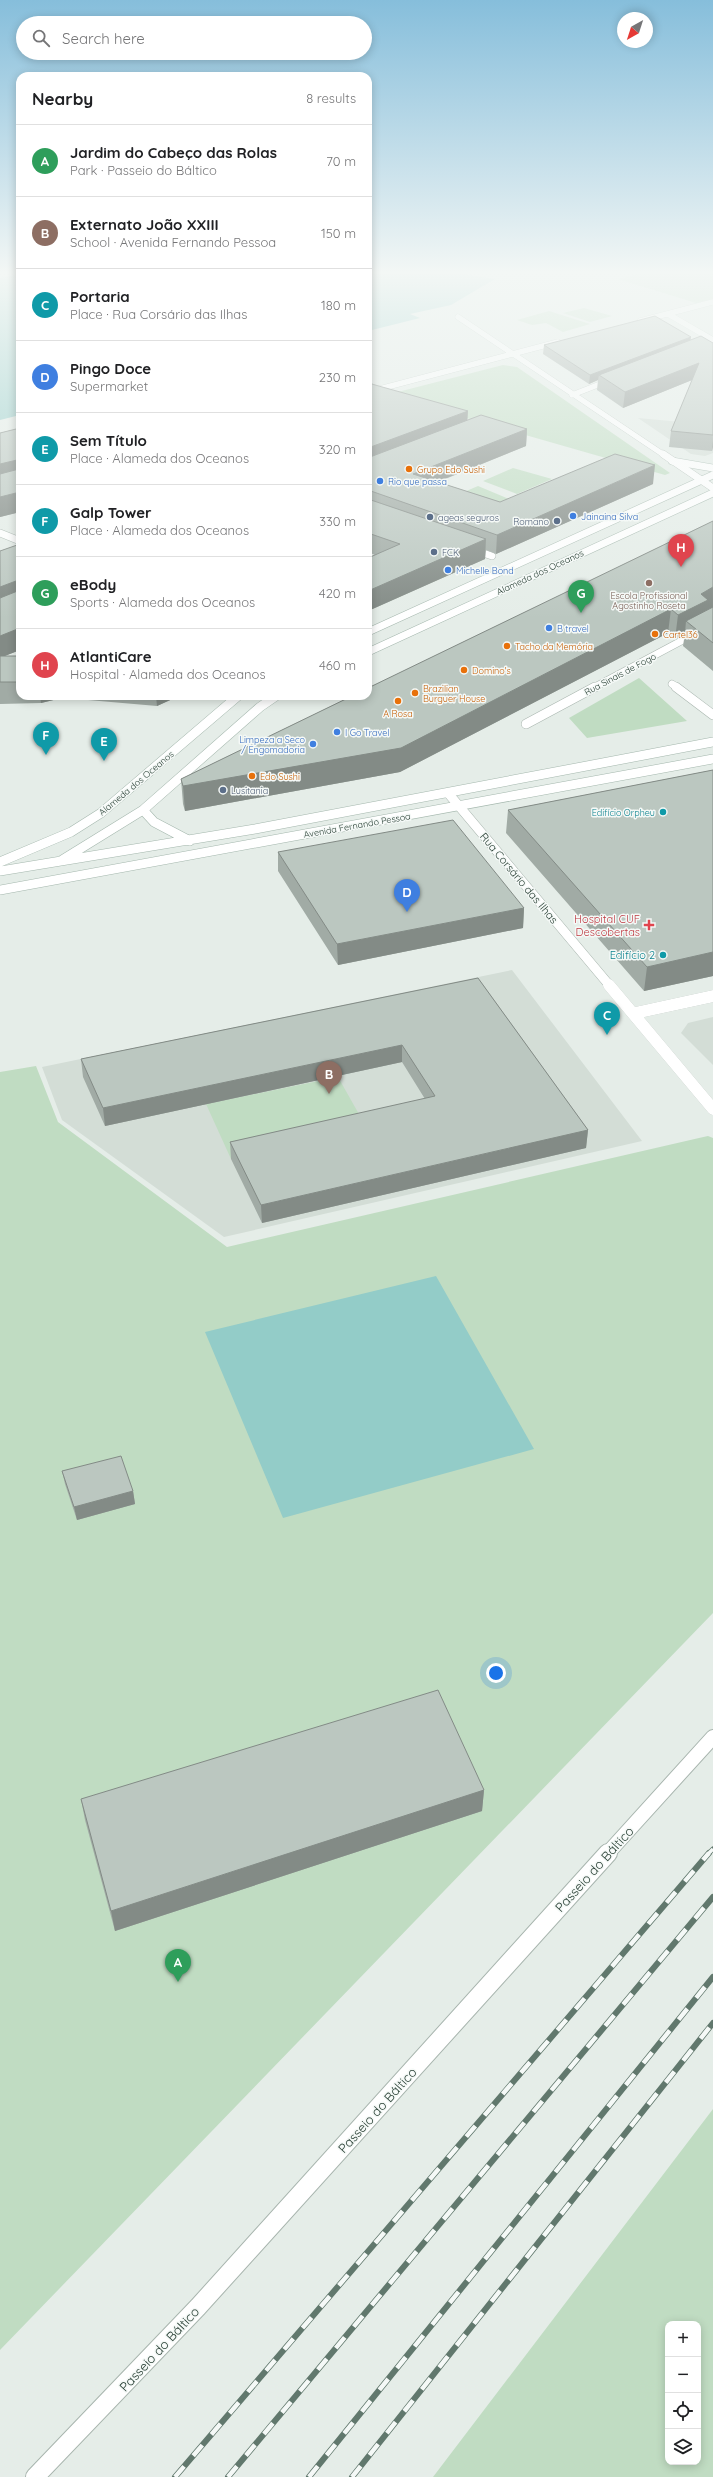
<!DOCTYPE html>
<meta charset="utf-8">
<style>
:root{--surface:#fff;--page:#f6f6f6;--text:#202124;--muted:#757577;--line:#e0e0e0;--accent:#2563eb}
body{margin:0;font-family:Quicksand,sans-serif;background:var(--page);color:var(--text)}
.controls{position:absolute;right:12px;bottom:12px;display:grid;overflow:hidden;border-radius:8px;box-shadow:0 2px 10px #0003}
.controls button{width:36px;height:36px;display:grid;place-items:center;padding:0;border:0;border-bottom:1px solid var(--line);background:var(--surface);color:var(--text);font:20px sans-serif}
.compass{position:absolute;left:617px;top:12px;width:36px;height:36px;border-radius:50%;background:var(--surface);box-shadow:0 2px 10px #0003;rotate:219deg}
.you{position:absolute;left:496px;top:1673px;width:14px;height:14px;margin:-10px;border:3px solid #fff;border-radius:50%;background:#1a73e8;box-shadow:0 0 0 6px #1a73e833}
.badge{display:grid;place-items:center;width:26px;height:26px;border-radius:50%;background:var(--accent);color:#fff;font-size:13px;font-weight:700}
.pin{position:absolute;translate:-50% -33px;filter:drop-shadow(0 1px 2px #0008)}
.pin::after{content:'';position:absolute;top:21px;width:14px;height:12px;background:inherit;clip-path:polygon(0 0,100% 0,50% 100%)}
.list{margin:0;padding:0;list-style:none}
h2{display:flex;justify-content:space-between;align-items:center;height:52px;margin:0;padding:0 16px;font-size:17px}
h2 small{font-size:13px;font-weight:400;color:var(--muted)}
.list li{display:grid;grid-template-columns:26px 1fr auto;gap:12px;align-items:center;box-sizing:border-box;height:72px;padding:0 16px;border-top:1px solid var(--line)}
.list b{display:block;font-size:15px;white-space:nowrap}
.list p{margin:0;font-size:13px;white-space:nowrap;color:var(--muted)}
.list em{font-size:13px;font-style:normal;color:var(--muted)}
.icon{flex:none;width:22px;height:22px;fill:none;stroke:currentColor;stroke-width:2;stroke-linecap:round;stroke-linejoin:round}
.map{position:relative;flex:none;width:713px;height:2477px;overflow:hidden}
.search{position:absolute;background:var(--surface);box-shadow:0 2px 10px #0003;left:16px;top:16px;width:356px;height:44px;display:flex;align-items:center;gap:10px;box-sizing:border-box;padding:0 14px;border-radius:22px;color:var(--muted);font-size:15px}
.panel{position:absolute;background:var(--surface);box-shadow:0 2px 10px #0003;left:16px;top:72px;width:356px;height:628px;border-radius:12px}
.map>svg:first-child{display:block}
.built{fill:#d3ddd6}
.green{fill:#c0dcc2;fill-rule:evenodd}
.water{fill:#93ccc8}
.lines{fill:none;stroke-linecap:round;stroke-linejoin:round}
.street-far5-casing{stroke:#a8b5ae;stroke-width:6}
.street-far4-casing{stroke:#a8b5ae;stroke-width:8}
.street-far3-casing{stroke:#a8b5ae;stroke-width:10}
.street-far2-casing{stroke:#a8b5ae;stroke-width:12}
.street-far1-casing{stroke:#a8b5ae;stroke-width:16}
.street-casing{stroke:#a8b5ae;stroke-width:20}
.secondary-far1-casing{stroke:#a4b7ad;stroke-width:8}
.secondary-casing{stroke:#a4b7ad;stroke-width:10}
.street-far5{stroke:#fff;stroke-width:5.5}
.street-far4{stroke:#fff;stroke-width:7}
.street-far3{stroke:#fff;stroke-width:9}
.street-far2{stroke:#fff;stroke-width:12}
.street-far1{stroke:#fff;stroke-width:14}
.street{stroke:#fff;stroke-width:18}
.secondary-far1{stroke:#fff;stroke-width:7}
.secondary{stroke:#fff;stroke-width:9}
.rail-far1-casing{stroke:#61786d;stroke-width:5}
.rail-casing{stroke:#61786d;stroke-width:6}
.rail-far1{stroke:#f5f9f7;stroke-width:3.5;stroke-dasharray:11;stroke-linecap:butt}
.rail{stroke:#f5f9f7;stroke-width:4.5;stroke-dasharray:14;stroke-linecap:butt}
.wall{fill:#a1aba5}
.shaded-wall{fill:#838b86}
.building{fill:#bbc7c0;stroke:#838b86}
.food-dot{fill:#e8710a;stroke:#f5f9f7;stroke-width:1.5}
.shop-dot{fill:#3f7fe0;stroke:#f5f9f7;stroke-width:1.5}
.service-dot{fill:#5c6f8a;stroke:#f5f9f7;stroke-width:1.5}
.education-dot{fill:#8d6e63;stroke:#f5f9f7;stroke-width:1.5}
.culture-dot{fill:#0f9aa8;stroke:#f5f9f7;stroke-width:1.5}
.health-dot{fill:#e0444e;stroke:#f5f9f7;stroke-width:1.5}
.labels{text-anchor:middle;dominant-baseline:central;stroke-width:3;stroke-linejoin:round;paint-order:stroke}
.far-food-label{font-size:9px;fill:#c56008;stroke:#f5f9f7;text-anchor:start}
.far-shop-label{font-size:9px;fill:#366cbe;stroke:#f5f9f7;text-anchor:start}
.far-service-label{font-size:9px;fill:#4e5e75;stroke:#f5f9f7;text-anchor:start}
.far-street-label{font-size:9px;fill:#263d32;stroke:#f5f9f7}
.far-education-label{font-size:9px;fill:#785e54;stroke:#f5f9f7}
.far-culture-label{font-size:9px;fill:#0d838f;stroke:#f5f9f7;text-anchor:end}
.street-label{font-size:11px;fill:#263d32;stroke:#f5f9f7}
.health-label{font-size:11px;fill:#be3a42;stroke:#f5f9f7;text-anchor:end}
.culture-label{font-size:11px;fill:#0d838f;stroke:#f5f9f7;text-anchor:end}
.near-street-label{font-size:13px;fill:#263d32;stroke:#f5f9f7}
</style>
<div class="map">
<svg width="713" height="2477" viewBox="0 0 713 2477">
<rect width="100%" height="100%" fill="#e5ede8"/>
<path class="built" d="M638,418L713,425V453L705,456L691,454Z
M512,970L642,1141L224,1237L62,1120L42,1067Z
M713,1017V1065L681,1033L688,1023Z"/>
<path class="green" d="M648,272H713V299L696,303L618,279Z
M584,308L612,316L590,322L563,313Z
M549,311L590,324L563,332L546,323L532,325L517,320Z
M503,365L517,367L670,473L665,475L386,395Z
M513,468L552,479L517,494L483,481Z
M478,486L509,499L482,508L443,501Z
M639,678L687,721L587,738L569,718Z
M36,1066L58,1122L227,1247L699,1138L708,1136L713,1138V1613L0,2350V1072Z
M338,1077L364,1123L231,1159L206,1104Z
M713,2109V2477H433ZM668,2324H698V2462H668Z"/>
<path class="water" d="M368,272H451L495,279L451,305L410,314L420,318L368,331Z
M20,274V415L0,420V278Z
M436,1276L534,1449L283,1518L205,1332Z"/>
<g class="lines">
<defs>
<path id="street-far5" d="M668,314L713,340
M458,317L664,455
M640,321L713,302
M368,392L558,342
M572,395L613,379"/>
<path id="street-far4" d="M663,454L713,488
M0,533L20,541
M471,549L492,556
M672,684L678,688
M593,688L713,624"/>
<path id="street-far3" d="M676,687L713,715
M526,724L595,687
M448,793L610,986"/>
<path id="street-far2" d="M609,985L713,1109
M635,1013L713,996"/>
<path id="street-far1" d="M607,1854L713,1737"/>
<path id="street" d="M35,2477L198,2307L608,1853"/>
<path id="secondary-far1" d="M672,461L713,468
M368,632L713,475
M368,652L713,493"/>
<path id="secondary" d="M143,810L154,822L190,841
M62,860L143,810L260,707L276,696
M0,862L71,832L101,813L238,696
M0,871L255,829L713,742
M0,890L713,759"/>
</defs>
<use href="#street-far5" class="street-far5-casing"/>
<use href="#street-far4" class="street-far4-casing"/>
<use href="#street-far3" class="street-far3-casing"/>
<use href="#street-far2" class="street-far2-casing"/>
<use href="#street-far1" class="street-far1-casing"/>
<use href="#street" class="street-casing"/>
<use href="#secondary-far1" class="secondary-far1-casing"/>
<use href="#secondary" class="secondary-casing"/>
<use href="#street-far5" class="street-far5"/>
<use href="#street-far4" class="street-far4"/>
<use href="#street-far3" class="street-far3"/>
<use href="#street-far2" class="street-far2"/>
<use href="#street-far1" class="street-far1"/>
<use href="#street" class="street"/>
<use href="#secondary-far1" class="secondary-far1"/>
<use href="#secondary" class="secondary"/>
<defs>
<path id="rail-far1" d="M708,1854L713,1849"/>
<path id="rail" d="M175,2477L709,1853
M228,2477L713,1897
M309,2477L713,1977
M352,2477L713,2023"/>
</defs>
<use href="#rail-far1" class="rail-far1-casing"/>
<use href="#rail" class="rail-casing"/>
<use href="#rail-far1" class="rail-far1"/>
<use href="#rail" class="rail"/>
</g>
<path class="wall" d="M690,340L713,343V447L712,451L669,447L671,431L692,380L623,408L597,390L598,380L589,384L543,354L544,345Z
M368,355L371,367V383L467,420L527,429L526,446L438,482L500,502L653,484L496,554L486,550L485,559L368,611V558L375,555L368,552Z
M20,428V512L0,517V433Z
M713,521V671L683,646L685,633L675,639L668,633L400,772L185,811L183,804L181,779Z
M20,544V650L4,656H20V696H70L41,703L0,704V551Z
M87,696H179L157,706L88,700Z
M713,770V976L644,991L506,833L508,810Z
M278,852L524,908L523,928L338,965L278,871Z
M478,978L588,1130L586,1148L262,1223L231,1159L230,1142L425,1099L402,1062L105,1126L83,1077L81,1059Z
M62,1471L133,1491L135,1504L77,1520L65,1484Z
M484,1790L482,1811L115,1931L85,1820L81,1799Z"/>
<path class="shaded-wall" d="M691,337L690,345L599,375L598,380L589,384L590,375Z
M699,363L697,378L623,408L625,392Z
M368,367H371V383L368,384Z
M468,411L467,429L368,466V448Z
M527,429L526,446L412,492L413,474Z
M713,440V447L712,451Z
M17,460L19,478L0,483V464Z
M655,465L653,484L496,554L497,535Z
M20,492V512L0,517V497Z
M486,539L485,559L368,611V591Z
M16,581L19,601L0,609V587Z
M713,587V608L686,621L685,633L675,639L678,615L701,594Z
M671,609L668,633L400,772L185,811L183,786Z
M20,628V650L0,658V636Z
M40,696H70L41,703Z
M156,696H179L157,706Z
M524,908L523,928L338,965L337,944Z
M713,952V976L644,991L647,967Z
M402,1045V1062L105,1126L103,1108Z
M588,1130L586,1148L262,1223L261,1205Z
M133,1491L135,1504L77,1520L74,1507Z
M484,1790L482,1811L115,1931L111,1911Z"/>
<path class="building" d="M655,316L691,337L590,375L544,345Z
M701,336L713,343V435L671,431L699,363L625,392L599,375Z
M368,355L371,367H368Z
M368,383L468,411L368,448Z
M481,415L527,429L413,474L500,502L615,454L655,465L497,535L368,490V457H370Z
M20,428V462L17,460L0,464V433Z
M20,468V492L0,497V474L19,469Z
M368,499L486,539L368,591V558L400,544L368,533Z
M713,521V587L701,594L708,600L678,615L671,609L401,748L183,786L181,779L352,696H368V688Z
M20,544V583L16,581L0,587V551Z
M20,589V628L0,636V598L20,590Z
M713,607V643L686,621Z
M0,656H20V682H0Z
M713,770V952L647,967L508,810Z
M453,820L524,908L337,944L278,852Z
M478,978L588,1130L261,1205L230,1142L435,1096L402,1045L103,1108L81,1059Z
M121,1456L133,1491L74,1507L62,1471Z
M438,1690L484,1790L111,1911L81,1799Z"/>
<linearGradient id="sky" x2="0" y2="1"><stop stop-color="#86bedb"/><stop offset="0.44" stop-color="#f3f7f5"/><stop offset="1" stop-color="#f3f7f5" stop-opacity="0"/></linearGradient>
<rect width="713" height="619" fill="url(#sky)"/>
<g class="food-dot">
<circle cx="409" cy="469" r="4"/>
<circle cx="655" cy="634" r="4"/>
<circle cx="507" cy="646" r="4"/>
<circle cx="464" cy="670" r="4"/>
<circle cx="415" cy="693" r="4"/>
<circle cx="398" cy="701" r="4"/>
<circle cx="252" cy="776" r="4"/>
</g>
<g class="shop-dot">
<circle cx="380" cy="481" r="4"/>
<circle cx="573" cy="516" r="4"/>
<circle cx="448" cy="570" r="4"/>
<circle cx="549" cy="628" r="4"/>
<circle cx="337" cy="732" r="4"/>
<circle cx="313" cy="744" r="4"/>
</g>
<g class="service-dot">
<circle cx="430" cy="517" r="4"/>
<circle cx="557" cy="521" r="4"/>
<circle cx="434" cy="552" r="4"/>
<circle cx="223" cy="790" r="4"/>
</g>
<circle class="education-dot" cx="649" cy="583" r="4"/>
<g class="culture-dot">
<circle cx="663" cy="812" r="4"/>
<circle cx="663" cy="955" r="4"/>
</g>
<path class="health-dot" d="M647 919h4v4h4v4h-4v4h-4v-4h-4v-4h4z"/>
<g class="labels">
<g class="far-food-label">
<text x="417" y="469">Grupo Edo Sushi</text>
<text x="663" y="634">Cartel36</text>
<text x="515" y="646">Tacho da Memória</text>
<text x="472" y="670">Domino's</text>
<text x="423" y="688">Brazilian<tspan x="423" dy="10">Burguer House</tspan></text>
<text x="398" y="713" text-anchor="middle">A Rosa</text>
<text x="260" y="776">Edo Sushi</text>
</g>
<g class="far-shop-label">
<text x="388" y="481">Rio que passa</text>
<text x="581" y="516">Jainaina Silva</text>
<text x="456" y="570">Michelle Bond</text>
<text x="557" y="628">B travel</text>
<text x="345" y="732">I Go Travel</text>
<text x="305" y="739" text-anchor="end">Limpeza a Seco<tspan x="305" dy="10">/ Engomadoria</tspan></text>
</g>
<g class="far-service-label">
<text x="438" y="517">ageas seguros</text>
<text x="549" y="521" text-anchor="end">Romano</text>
<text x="442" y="552">FCK</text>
<text x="231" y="790">Lusitania</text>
</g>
<g class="far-street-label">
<text transform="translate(540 572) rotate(-25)">Alameda dos Oceanos</text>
<text transform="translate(620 674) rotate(-28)">Rua Sinais de Fogo</text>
<text transform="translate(136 783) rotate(-40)">Alameda dos Oceanos</text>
<text transform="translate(357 825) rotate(-10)">Avenida Fernando Pessoa</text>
</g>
<g class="far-education-label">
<text x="649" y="595">Escola Profissional<tspan x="649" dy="10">Agostinho Roseta</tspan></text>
</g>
<g class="far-culture-label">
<text x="655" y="812">Edifício Orpheu</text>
</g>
<g class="street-label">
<text transform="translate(519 878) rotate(50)">Rua Corsário das Ilhas</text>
</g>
<g class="health-label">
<text x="640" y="919">Hospital CUF<tspan x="640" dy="13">Descobertas</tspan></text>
</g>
<g class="culture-label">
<text x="655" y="955">Edifício 2</text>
</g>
<g class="near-street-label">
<text transform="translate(594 1869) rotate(-48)">Passeio do Báltico</text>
<text transform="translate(377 2110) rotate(-48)">Passeio do Báltico</text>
<text transform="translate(159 2349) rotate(-47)">Passeio do Báltico</text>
</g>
</g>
</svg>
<div class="controls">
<button>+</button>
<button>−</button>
<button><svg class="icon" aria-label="locate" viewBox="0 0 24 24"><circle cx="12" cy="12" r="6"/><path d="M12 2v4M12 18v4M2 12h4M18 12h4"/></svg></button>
<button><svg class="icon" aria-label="layers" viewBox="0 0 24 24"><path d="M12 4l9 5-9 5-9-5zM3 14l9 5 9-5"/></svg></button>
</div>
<svg class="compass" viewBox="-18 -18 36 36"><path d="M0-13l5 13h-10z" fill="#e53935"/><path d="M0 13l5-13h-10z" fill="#757577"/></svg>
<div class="you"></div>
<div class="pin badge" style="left:178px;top:1982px;background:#2e9e5b">A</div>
<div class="pin badge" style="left:329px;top:1094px;background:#8d6e63">B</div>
<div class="pin badge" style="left:607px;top:1035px;background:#0f9aa8">C</div>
<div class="pin badge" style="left:407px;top:912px;background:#3f7fe0">D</div>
<div class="pin badge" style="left:104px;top:761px;background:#0f9aa8">E</div>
<div class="pin badge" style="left:46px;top:755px;background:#0f9aa8">F</div>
<div class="pin badge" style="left:581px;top:613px;background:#2e9e5b">G</div>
<div class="pin badge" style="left:681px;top:567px;background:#e0444e">H</div>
<div class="search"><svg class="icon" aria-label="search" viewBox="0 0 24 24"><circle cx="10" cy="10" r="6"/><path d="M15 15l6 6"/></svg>Search here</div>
<section class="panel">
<h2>Nearby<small>8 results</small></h2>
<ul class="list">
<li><span class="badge" style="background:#2e9e5b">A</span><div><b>Jardim do Cabeço das Rolas</b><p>Park · Passeio do Báltico</p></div><em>70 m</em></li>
<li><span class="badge" style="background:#8d6e63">B</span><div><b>Externato João XXIII</b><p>School · Avenida Fernando Pessoa</p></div><em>150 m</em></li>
<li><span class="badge" style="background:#0f9aa8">C</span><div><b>Portaria</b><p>Place · Rua Corsário das Ilhas</p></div><em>180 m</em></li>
<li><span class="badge" style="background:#3f7fe0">D</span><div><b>Pingo Doce</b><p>Supermarket</p></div><em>230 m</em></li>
<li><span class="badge" style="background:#0f9aa8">E</span><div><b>Sem Título</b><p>Place · Alameda dos Oceanos</p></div><em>320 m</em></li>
<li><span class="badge" style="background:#0f9aa8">F</span><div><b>Galp Tower</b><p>Place · Alameda dos Oceanos</p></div><em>330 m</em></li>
<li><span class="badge" style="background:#2e9e5b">G</span><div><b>eBody</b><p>Sports · Alameda dos Oceanos</p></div><em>420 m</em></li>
<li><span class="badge" style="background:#e0444e">H</span><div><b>AtlantiCare</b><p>Hospital · Alameda dos Oceanos</p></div><em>460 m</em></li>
</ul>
</section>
</div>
